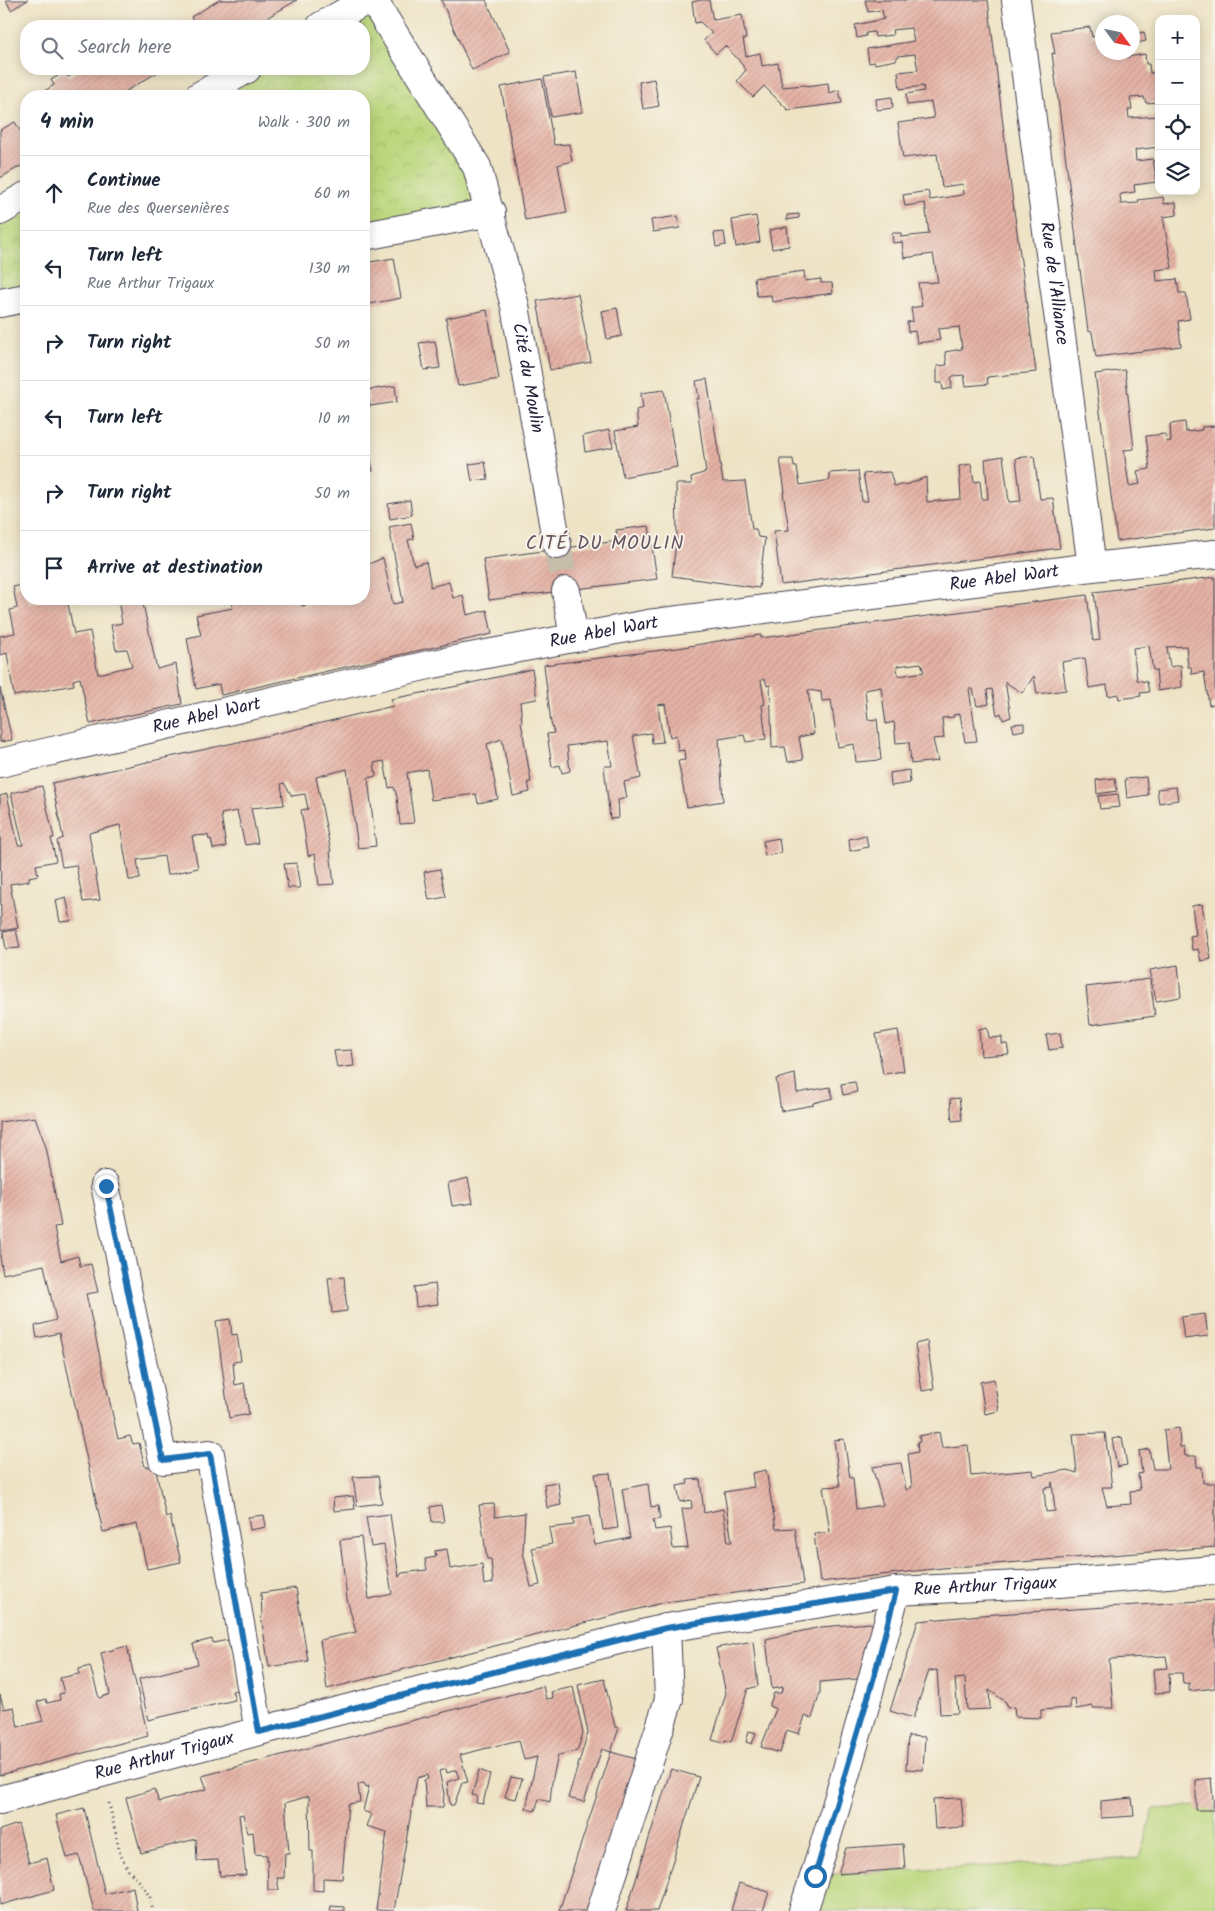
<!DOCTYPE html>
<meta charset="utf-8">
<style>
:root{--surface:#fff;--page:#f6f6f7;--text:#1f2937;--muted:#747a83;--line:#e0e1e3}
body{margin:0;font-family:Kalam,sans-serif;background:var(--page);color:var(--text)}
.controls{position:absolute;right:15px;top:15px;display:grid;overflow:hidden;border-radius:10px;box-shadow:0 2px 12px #0003}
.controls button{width:45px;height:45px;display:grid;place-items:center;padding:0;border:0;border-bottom:1px solid var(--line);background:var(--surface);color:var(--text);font:25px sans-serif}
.compass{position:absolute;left:1095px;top:15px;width:45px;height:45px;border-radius:50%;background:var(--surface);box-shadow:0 2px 12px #0003;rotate:123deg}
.stop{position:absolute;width:15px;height:15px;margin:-11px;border:4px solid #1f6fb2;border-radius:50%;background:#fff}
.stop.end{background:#1f6fb2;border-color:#fff;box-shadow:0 1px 5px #0008}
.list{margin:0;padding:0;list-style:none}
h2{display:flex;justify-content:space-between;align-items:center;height:65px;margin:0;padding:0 20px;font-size:21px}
h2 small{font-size:16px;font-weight:400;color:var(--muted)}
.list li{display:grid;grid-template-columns:32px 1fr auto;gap:15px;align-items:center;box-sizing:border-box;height:75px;padding:0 20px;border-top:1px solid var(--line)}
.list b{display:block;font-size:19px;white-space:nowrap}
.list p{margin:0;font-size:16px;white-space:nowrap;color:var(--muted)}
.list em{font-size:16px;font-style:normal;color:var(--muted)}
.icon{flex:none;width:28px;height:28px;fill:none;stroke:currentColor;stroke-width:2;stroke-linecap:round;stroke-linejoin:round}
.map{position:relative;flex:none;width:1215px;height:1911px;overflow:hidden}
.search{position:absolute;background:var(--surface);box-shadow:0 2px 12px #0003;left:20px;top:20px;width:350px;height:55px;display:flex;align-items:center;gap:12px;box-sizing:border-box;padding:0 18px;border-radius:20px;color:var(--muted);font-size:19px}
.panel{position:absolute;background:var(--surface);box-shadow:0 2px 12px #0003;left:20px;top:90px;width:350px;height:515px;border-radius:20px}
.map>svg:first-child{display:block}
.grass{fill:#bbd77d;stroke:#6e7c5c}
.park{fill:url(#park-crowns);stroke:#6e7c5c}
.building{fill:url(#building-hatch);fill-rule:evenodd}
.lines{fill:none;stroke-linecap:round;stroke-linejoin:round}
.minor-tunnel{stroke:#c5bca9;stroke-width:28;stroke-dasharray:28 14;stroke-linecap:butt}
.minor-casing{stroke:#413f50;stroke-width:30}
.path{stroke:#413f50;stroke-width:3;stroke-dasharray:1 4;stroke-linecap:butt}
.minor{stroke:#fff;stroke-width:28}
.route{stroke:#1f6fb2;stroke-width:6}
.labels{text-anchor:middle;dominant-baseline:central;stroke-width:4;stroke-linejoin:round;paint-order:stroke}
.street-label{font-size:18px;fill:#22223b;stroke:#f7f3e8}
.neighbourhood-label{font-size:19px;letter-spacing:1px;fill:#665460;stroke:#f7f3e8}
</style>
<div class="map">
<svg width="1215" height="1911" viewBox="0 0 1215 1911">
<defs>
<pattern id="park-crowns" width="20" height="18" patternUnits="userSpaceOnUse" patternTransform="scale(1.25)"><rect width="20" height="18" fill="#bbd77d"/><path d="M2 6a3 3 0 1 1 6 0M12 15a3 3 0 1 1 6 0" fill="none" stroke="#a0b86d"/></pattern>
<pattern id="building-hatch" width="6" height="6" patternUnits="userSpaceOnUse" patternTransform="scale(1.25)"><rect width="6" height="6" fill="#e5b2a5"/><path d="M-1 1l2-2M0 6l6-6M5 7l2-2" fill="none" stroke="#c4998f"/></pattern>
</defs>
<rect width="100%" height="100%" fill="#f7f3e8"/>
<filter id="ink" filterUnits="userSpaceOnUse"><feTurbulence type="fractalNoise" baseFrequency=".02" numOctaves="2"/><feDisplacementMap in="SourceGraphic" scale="10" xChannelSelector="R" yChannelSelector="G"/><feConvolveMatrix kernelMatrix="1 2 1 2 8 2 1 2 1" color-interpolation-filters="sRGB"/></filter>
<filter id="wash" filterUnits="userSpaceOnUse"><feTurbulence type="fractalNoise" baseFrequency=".0096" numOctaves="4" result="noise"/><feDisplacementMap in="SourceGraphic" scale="20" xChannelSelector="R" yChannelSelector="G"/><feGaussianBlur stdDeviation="1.12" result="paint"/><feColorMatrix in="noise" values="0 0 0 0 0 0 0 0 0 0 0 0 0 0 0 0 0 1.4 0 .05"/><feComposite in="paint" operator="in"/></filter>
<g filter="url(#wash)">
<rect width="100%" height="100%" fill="#eee3c5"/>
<path class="grass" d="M1215,1805V1911H818L804,1906L815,1875L1139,1858L1154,1809Z"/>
<path class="park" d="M367,0L491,212L364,236V96H199L247,69H364V26H321Z
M26,196V298L0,303V211Z"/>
<g id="blocks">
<path class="building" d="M6,0H28L11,10Z
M219,0H297L253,26H196L191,17Z
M441,0H486L510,52L472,70Z
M701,0H709L713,20L742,15L746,39H743L746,56L760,53L762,66L778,63L782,87L805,85L807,86L828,83L829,93L839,90L842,103L788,110L764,86L753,97L737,81L746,70L737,58L725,46L716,54L704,40L712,33L700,22L695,23L692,2Z
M865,0H988L1007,158L1036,372L987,377L988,384L966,386L964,375L953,376L951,378L952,388L943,390L942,383H937V366L947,365L945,352L962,349L959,327L938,329L940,340L917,343L915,331L908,332L907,322L913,321L911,308L922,306L918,283L938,282L933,254L904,258L902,242L893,243L892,233H901V237L929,234L925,203L905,206L903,195L928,191L930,200L962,195L964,194L963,184L942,187L937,154L903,158L898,123L934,118L931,102L907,105L906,94L924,91L923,86L900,89L898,72L918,70L915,54L898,56L896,60L875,64L874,62L869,63L867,49L914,41L911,28L892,30L893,35L875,37L874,32L866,33V36L857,38L855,25L884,19L882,10L868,12Z
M1090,27L1092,37L1102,35V52H1122V58L1145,54L1146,64H1149L1150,73L1159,72V102L1146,103L1144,97L1130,98L1132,109L1128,110L1129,118L1159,116V147L1135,150L1136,161L1153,159L1157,182L1134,185L1135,192L1121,194L1120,196L1121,204L1139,203L1138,200L1163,197L1164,204L1176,202L1177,215L1163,217L1172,268L1156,270L1157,281L1177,279L1179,293H1186L1190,319L1178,321L1181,346L1096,357L1092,332L1088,331L1052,53L1055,54L1051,32Z
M1144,32L1146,41L1132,44V34Z
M82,69H163L118,96H39L38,95L54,85L51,80L64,72L68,77Z
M576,72L583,112L551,117L544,77Z
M542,79L554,145L569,144L572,161L558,165L567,213L525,220L501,87Z
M654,79L659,106L643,109L639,82Z
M892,97L893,108L877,110L876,99Z
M15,122L26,140V163L0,178V130Z
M799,214V218L787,220V215Z
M678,216L680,228L653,232L651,220Z
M756,216L760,242L736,247L732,220Z
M787,227L789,246L772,249L769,230Z
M724,232L726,245L716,247L714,233Z
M394,258L401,298L364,305V263Z
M804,271L805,281L821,279V283H832L833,293L772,302L771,295L757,296L754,278Z
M578,294L591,362L550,370L537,301Z
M617,308L622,336L607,339L602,311Z
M487,310L499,379L458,386L446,318Z
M435,341L440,368L424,370L419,343Z
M1125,370L1134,449L1124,450L1129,486L1140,484L1137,471L1150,469L1146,436L1165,434L1167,442L1171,441L1170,424L1185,422L1186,432L1202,430V427L1215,426V528L1117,541L1095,374Z
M707,379L723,482L745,481L752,529H756L758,537L765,538L759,588L672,576L677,533L676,484H692L691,477L706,472L696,399H699L696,381Z
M395,386L397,402L370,406L367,390Z
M664,390L677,467L623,477L615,431L638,427L636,410L643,408L641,393Z
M609,430L613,447L585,452L583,436Z
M1003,456L1009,502L1021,501L1016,458L1034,456L1040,499L1053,498L1060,548L781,585L774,531L789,530L783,492H785L780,459H793L794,467H797L800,485L830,480L829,473L858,471L862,501H868L863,474L890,472L894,486L909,484L926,477L927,502L961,499L959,466L971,464L974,482L980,481L982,499H988L985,459Z
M371,460L373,471L364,473V461Z
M485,462L488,479L472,481L469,464Z
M410,500L412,515L390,519L388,504Z
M411,523L414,539L408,540L414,565L426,562L430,581V587L449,582L453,598L463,595L467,615L487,610L492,634L221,695L219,684L196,689L187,638L201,635L196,615L233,608L231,599H301L302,606L338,599H364V566L383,558L393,604L403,602L389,527Z
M649,526L657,579L489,600L483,559L618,541L616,530Z
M1215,577V704L1209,705L1204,672L1192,674L1191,667H1188L1186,646L1167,647L1170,667L1181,665L1182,687L1158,691L1156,670H1153L1149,646L1133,648L1137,680L1147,682L1149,692L1140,693L1141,696L1119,699L1118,694L1108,696L1107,685L1089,688L1085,658L1062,662L1066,690L1037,694L1034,676L1022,693L1005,682L1011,717L1003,720L1001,713L997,715L992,689L987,690L989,704L977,706L973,689H969L977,741L965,742L960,714L953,715L954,717L942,718L944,738L933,739L938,761L911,764L909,742L896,743L894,722L886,724L881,687L865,690L868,720L877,719L881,760L856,762L854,744L838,747L831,700L822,701L821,692L808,690L814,734L799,737L803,760L788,762L785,747L772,748L770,685L767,686L765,679L761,680L765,704L762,705L766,739L746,742L744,735L719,739L723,801L687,807L678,761L685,760L684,750L678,751L676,735L670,737L665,704L658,705L663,742L652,743L651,733L633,736L641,778L624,782L627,798L618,800L619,818L610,819L604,766H612L608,741L567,746L570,771L562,773L560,765L552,767L547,734L554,733L551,723L544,665L678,648L730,639L761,635V638L1087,595L1093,641L1100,640L1094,592ZM921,663L924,672L898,676L897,666Z
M26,584V599H29L30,604L51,599H67L74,634L90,631L98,674L132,666L127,649L116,650L111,625L122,623L118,599H142L157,669L176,664L182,704L90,724L80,678L73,680L74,685L14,696L7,653L0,655V636L15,633L10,610L17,608L13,587Z
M532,669L537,699L520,702L522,721L521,722L531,782H528L530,792L513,796L502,739L487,744L498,799L478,803L476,794L431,800L427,769L407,773L414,823L400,824L397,797L394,787L389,788L384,761L374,763L376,776L368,778L376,846L358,848L347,769L316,777L331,852L330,851L334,884L319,885L315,854L308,856V854L301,810L308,809L305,794L292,796L284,783L281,784L284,805L251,808L258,843L245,845L237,811L221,814L226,847L213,849L211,839L209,840L208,835L192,836L198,868L167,875L164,856L143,859L137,860L140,879L129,880L120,825H119L89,833L100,900L83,902L76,865L62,867L57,841L63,838L52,783L279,733L393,706L391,699L458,686Z
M0,688L12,740L0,742Z
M1024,723V730L1014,732L1012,724Z
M909,770L910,783L891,786L890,773Z
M1146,777L1148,795L1127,798L1125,779Z
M1115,778L1117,791L1097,794L1096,780Z
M42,786L54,838H51L56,861L36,865L38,875L29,877V881L10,884L18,928L1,931L0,796L7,794L18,845H23L11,793Z
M1176,787L1178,800L1159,803L1157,789Z
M1118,794L1120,807L1100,809L1098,796Z
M866,835L868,847L850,851L849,839Z
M779,838L781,853L765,856L763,841Z
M296,863L300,888H288L284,864Z
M440,869L446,897L429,900L424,872Z
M66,897L71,921L60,922L56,900Z
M1202,904L1211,959L1201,961L1198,949L1192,950L1190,936L1196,935L1192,906Z
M16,930L20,948L6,949L3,932Z
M1178,965L1181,997L1156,1001L1150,970Z
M1150,979L1155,1016L1090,1025L1086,987Z
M987,1027L989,1038L1002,1037V1044H1007L1009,1054L981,1056L979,1029Z
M898,1030L904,1071L883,1074L876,1034Z
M1060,1033L1062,1048L1049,1050L1046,1035Z
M352,1050L354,1066L337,1068L334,1051Z
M795,1074L797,1093L830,1087L833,1098L813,1103V1105L781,1111L776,1079Z
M855,1082L857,1092L843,1095L841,1084Z
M959,1098L962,1120L952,1121L950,1099Z
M35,1117L46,1147L61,1226L54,1227L61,1261L78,1256L80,1266L91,1264L98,1292L86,1294L118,1439L130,1436L133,1444L139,1443L145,1467L155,1466L166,1517L170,1516L181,1562L147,1569L137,1524L103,1532L59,1333L37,1338L35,1326L56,1320L44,1265L3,1274L0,1257V1122Z
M468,1178L473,1203L452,1206L448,1183Z
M344,1277L347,1311L332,1313L328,1278Z
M435,1284L438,1304L416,1307L414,1287Z
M1205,1314L1208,1336L1184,1339L1181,1317Z
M230,1319L232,1335L237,1334L241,1361L233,1362L235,1385L244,1383L249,1414L229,1418L216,1321Z
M927,1341L934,1389L922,1391L915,1344Z
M994,1379L999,1411L985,1414L980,1382Z
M1179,1428L1180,1447H1184L1185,1456H1196L1197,1467H1202L1203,1483H1215V1547L942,1568L820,1582L814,1534L830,1532L823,1487L840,1486L834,1440L844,1439L850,1478H853L856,1509L883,1505L872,1467L901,1463L906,1490L912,1487L908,1454L918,1452L917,1443L920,1442L919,1436L939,1432L942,1448L968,1445L971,1476L1033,1470L1034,1476L1067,1470L1077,1473L1073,1434L1105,1433L1112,1487H1102L1107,1506L1131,1504L1130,1491L1140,1490L1138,1474L1142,1473L1139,1451L1149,1449L1153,1469H1168L1164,1430ZM1052,1482L1055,1511L1046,1512L1044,1488L1052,1487Z
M1122,1437L1127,1465L1117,1467L1112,1439Z
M766,1470L776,1529L795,1528L803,1584L666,1602L327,1689L320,1640L356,1632L347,1599L340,1540L361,1537L369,1599L392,1594L384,1545L371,1547L366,1517L390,1514L399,1577L402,1573L427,1570L425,1559L436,1557L435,1551L447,1549L450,1569L482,1564L484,1585L493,1583L491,1559H487L479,1505L494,1504L495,1517L525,1513L523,1552L531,1587L540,1585L532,1548L552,1544L549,1528L574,1525L573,1519L589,1516L595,1545L630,1538L622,1489L648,1484L651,1507L658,1506L660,1519L653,1520L655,1530L670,1528L673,1549L688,1548L682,1509L692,1508L691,1500L680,1502L677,1486L688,1484L687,1480L700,1479L704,1513L723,1509L728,1542H732L724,1492L754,1487L752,1473Z
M610,1473L618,1528L603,1530L595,1474Z
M378,1476L382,1503L357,1506L353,1477Z
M558,1482L561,1505L547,1508L544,1484Z
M353,1496L355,1509L334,1511L333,1498Z
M441,1505L444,1522H432L430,1507Z
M264,1515L266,1527L250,1530L248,1517Z
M296,1588L308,1661L269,1667L261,1616H262L261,1593Z
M1215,1600V1688L1189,1691V1683L1183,1684L1182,1673H1169L1170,1692L1155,1693L1153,1669L1168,1668L1166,1656L1109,1659L1113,1708H1093V1706L1076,1709L1075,1699L1070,1700V1708L1041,1710V1718L1015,1717L1014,1707L1007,1708L1006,1702L989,1690L990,1709L967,1710L965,1678L955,1679L958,1713L940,1714L937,1670L929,1671L913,1718L890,1711L918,1621L981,1615Z
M870,1623L878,1630L868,1678L820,1682V1693L812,1718L805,1716L799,1734L787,1730L780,1753L761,1747L776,1709L769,1706L774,1693H781L783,1687L772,1689L766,1639L821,1627Z
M212,1639L213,1643L228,1640L239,1690L232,1691L235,1700L148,1720L139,1679L198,1664L193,1644Z
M753,1641L758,1686L748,1689L731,1742L725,1740L724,1743L712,1740L726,1693L716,1648Z
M127,1646L148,1736L0,1775V1695L4,1709L14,1707L18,1727L43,1721L37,1702L46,1699L47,1703L60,1700L59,1694L64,1693L60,1678L79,1674V1669L90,1666L99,1698L110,1694L101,1653Z
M604,1679L615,1727L619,1728L611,1752L640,1760L591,1911H559L611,1752L602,1749L584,1802L568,1798L588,1733L578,1685Z
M543,1686L546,1699L553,1698L551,1692L573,1687L583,1733L577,1751L558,1755L552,1782L550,1802L539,1799L535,1811L526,1809L537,1757L524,1760L519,1740L460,1755L468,1782L462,1783L454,1805H450L447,1782L459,1778L456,1770L447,1773L446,1769L439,1771L444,1793L443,1807H426L424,1780L428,1779L427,1775L417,1778L394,1911L376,1910L387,1832L366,1826L371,1814L363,1811L369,1786L366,1787L364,1783L358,1784L360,1802L348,1804L342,1879L323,1878V1891L313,1890V1851H310L309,1796L285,1803L289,1853H285L284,1878H277L279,1890H268L267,1855L255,1854L253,1832L247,1833L243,1814L239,1815L246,1875L220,1876L218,1860L197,1861L196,1839L141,1853L126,1798L154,1789L159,1802L207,1789L202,1776Z
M749,1731L756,1733L752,1744L746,1742Z
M908,1736L925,1737L923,1770L906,1769Z
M671,1769L699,1777L657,1911H626Z
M479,1770L490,1774L483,1804L476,1803L477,1796L472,1795Z
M511,1777L522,1779L516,1799L505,1797Z
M1211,1778L1214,1810H1196V1780Z
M961,1798L964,1827L935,1829L933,1799Z
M1132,1798L1134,1816L1101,1818V1801Z
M84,1808L105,1894L133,1887L137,1911H94L79,1855L67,1858L56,1815Z
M18,1824L29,1863L47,1858L54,1890L0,1905V1830Z
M903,1844L905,1869L838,1874L846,1848Z
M739,1883L769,1892L763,1911H731Z
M331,1906L344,1907V1911H330Z"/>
</g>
</g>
<g filter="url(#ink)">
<use href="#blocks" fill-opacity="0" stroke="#413f50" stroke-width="1"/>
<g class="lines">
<path class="minor-tunnel" d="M557,545L566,591"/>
<defs>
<g id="minor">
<path id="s1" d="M373,0L477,167L515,306L557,545"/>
<path id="s2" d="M1016,0L1092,567"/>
<path d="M321,26L367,0"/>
<path d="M199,96L247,69"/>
<path d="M0,211L26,196"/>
<path d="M364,236L491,212"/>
<path d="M0,303L26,298"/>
<path d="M566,591L574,638"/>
<path id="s3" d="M0,763L433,664L648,624L1092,567L1215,554"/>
<path d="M105,1185L163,1460L210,1454L259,1731"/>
<path id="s4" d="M0,1800L259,1731L666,1628L896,1591L1059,1583L1215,1570"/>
<path d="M601,1911L669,1699L666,1628"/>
<path d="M803,1911C838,1806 868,1698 896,1591"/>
</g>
</defs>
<use href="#minor" class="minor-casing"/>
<path class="path" d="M109,1803L120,1854L128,1870L140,1882L150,1897L153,1911"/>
<use href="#minor" class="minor"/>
</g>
</g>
<g class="lines" filter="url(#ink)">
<path class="route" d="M106,1186L163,1460L210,1454L259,1732L666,1628L896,1591L874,1677L815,1876"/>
</g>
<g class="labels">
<g class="street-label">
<text stroke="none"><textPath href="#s2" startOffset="286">Rue de l'Alliance</textPath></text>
<text stroke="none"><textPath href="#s1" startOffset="414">Cité du Moulin</textPath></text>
<text stroke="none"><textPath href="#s3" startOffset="1022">Rue Abel Wart</textPath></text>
<text stroke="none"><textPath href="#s3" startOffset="618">Rue Abel Wart</textPath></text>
<text stroke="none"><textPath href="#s3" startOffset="212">Rue Abel Wart</textPath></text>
<text stroke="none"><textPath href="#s4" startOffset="1010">Rue Arthur Trigaux</textPath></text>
<text stroke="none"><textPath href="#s4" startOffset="170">Rue Arthur Trigaux</textPath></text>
</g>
<g class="neighbourhood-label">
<text x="605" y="544">CITÉ DU MOULIN</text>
</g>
</g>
</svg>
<div class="controls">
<button>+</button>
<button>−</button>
<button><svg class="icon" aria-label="locate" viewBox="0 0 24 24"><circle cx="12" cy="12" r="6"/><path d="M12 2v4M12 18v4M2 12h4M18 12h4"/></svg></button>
<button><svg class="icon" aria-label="layers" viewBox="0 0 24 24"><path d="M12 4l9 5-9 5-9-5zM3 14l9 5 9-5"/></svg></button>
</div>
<svg class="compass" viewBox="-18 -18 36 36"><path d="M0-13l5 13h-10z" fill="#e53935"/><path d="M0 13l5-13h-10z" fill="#747a83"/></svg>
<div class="stop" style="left:815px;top:1876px"></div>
<div class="stop end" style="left:106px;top:1186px"></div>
<div class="search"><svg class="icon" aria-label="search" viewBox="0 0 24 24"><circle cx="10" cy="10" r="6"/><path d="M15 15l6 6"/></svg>Search here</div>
<section class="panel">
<h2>4 min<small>Walk · 300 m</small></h2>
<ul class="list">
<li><svg class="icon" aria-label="ahead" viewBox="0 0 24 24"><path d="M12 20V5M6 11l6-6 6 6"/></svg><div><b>Continue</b><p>Rue des Quersenières</p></div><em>60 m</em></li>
<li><svg class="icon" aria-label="left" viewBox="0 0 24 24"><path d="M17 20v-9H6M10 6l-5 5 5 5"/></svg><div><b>Turn left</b><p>Rue Arthur Trigaux</p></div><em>130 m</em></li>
<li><svg class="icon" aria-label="right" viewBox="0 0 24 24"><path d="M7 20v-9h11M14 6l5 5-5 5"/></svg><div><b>Turn right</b></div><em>50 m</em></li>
<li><svg class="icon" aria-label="left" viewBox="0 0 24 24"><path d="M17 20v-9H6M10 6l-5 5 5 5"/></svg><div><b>Turn left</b></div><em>10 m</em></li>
<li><svg class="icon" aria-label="right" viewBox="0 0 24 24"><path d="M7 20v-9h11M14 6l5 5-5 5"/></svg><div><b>Turn right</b></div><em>50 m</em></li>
<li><svg class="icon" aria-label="arrive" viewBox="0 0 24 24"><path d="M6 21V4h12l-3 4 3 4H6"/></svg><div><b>Arrive at destination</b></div></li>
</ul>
</section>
</div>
